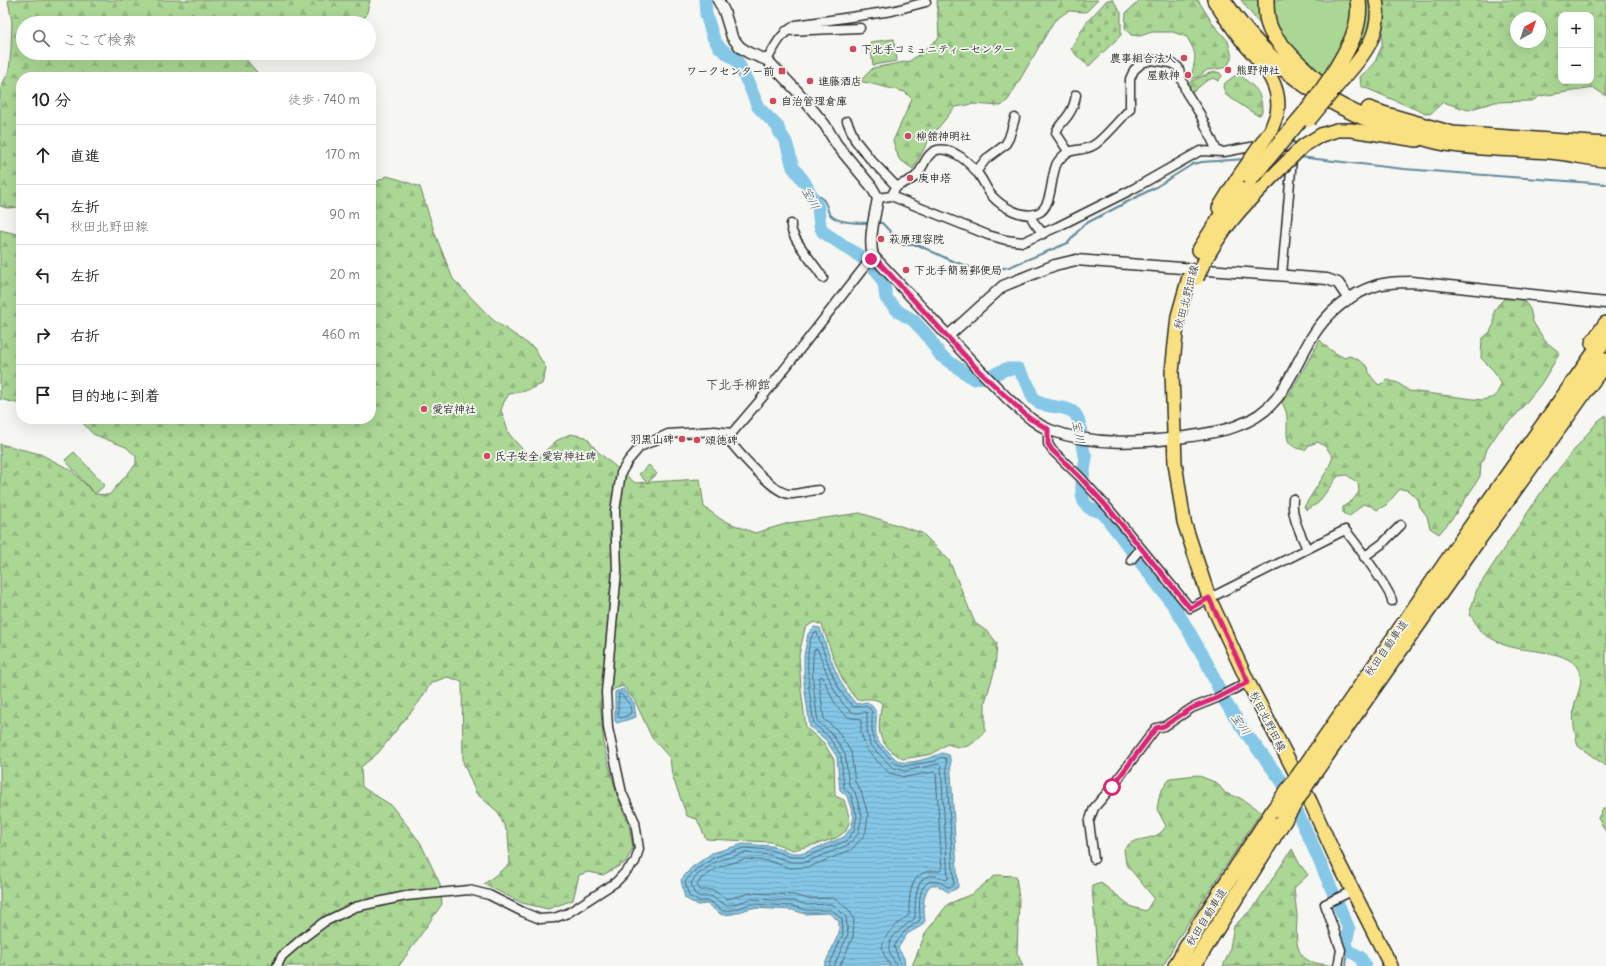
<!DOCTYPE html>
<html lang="ja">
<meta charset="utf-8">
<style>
:root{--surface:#fff;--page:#f6f6f6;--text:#222;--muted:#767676;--line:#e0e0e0}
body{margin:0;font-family:Delius,"Klee One",sans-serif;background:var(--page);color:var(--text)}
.controls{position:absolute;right:12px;top:12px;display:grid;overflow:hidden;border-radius:8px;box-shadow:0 4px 16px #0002}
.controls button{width:36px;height:36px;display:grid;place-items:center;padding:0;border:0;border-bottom:1px solid var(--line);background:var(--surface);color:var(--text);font:20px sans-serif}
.compass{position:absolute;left:1510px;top:12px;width:36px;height:36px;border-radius:50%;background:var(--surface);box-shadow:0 4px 16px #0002;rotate:40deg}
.stop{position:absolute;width:12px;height:12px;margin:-9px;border:3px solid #db2777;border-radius:50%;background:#fff}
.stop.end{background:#db2777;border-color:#fff;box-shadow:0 1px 4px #0008}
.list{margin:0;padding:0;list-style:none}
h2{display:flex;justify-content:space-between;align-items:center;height:52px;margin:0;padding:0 16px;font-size:17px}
h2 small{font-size:13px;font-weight:400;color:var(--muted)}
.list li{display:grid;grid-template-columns:26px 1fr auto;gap:12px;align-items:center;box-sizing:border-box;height:60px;padding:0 16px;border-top:1px solid var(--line)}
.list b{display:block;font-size:15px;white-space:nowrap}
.list p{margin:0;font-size:13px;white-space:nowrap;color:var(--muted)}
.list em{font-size:13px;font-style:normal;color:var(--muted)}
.icon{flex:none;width:22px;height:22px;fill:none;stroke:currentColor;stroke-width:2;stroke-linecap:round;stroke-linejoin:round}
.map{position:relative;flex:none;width:1606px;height:966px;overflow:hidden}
.search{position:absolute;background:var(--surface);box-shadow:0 4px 16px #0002;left:16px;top:16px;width:360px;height:44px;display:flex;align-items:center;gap:10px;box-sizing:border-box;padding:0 14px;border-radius:22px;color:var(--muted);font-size:15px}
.panel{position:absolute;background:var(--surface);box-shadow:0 4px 16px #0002;left:16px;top:72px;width:360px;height:352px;border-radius:16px}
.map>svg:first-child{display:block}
.green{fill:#abd795;stroke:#6b8160}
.forest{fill:url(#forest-firs);stroke:#6b8160;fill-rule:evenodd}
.cemetery{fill:url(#cemetery-stones);stroke:#6b8160}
.water{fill:url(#water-rules);stroke:#61899b}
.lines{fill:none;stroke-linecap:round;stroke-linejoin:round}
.shore{stroke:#4f6976;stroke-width:1}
.stream{stroke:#61899b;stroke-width:2}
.river{stroke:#85c7e6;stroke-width:13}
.minor-casing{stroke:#2b2b2b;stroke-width:11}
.tertiary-casing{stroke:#2b2b2b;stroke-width:13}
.primary-casing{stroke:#2b2b2b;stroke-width:16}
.motorway-casing{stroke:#2b2b2b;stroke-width:18}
.minor{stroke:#f6f6f2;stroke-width:8}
.tertiary{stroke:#f6f6f2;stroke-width:10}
.primary{stroke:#f9e181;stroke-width:13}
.motorway{stroke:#f9e181;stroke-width:15}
.primary-bridge-casing{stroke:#2b2b2b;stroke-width:16;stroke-linecap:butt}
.motorway-bridge-casing{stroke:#2b2b2b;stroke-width:18;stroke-linecap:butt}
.primary-bridge{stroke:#f9e181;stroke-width:13}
.motorway-bridge{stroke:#f9e181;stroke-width:15}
.route{stroke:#db2777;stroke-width:5}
.poi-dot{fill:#d1495b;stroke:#f6f6f2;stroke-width:1.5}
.labels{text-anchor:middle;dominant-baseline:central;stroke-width:3.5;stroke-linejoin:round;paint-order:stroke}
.poi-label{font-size:11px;font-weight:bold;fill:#2b2b2b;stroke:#f6f6f2;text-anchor:start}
.street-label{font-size:11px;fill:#2b2b2b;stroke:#f6f6f2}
.water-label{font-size:12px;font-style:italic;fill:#465a63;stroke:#f6f6f2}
.quarter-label{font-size:13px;fill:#2b2b2b;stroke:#f6f6f2}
</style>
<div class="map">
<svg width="1606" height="966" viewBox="0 0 1606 966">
<defs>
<pattern id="forest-firs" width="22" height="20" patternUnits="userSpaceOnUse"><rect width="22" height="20" fill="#abd795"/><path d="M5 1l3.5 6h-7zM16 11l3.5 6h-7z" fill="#93b981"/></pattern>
<pattern id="cemetery-stones" width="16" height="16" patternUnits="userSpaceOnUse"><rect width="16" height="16" fill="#abd795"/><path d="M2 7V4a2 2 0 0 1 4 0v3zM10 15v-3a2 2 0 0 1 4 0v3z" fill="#93b981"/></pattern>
<pattern id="water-rules" width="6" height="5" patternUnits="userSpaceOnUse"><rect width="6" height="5" fill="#85c7e6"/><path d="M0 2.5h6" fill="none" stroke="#73abc5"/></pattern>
</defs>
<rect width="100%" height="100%" fill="#f6f6f2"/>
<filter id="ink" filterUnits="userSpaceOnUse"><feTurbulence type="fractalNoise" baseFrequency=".025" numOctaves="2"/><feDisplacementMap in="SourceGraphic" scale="8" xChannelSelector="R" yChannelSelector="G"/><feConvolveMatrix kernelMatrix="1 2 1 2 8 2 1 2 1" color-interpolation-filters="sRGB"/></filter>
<g filter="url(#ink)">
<path class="green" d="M1241,0H1260L1271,39Z
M1270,0H1354L1352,27L1327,78L1296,55L1278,35Z
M1362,0H1372L1373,25L1361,50L1341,78Z
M894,39L897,61L873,65L870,42Z
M74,452L105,485L95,494L65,460Z"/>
<path class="forest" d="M8,0H370L366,16L358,23H23V53H246L244,57L261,77H21V207L7,208L0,206V89L9,71L11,50L12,22Z
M937,0H1098L1086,12L1068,11L1054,21L1008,100L1001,106L973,104L955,107L930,138L913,169L899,159L893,141L912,99L905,92L860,81L873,68L910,61L939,38Z
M1140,0H1198L1213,24L1228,41L1232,57L1228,65L1223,68L1207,70L1198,77L1189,79V77L1192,74C1196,54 1197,55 1187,37L1173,32H1152L1140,36L1131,35L1125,28L1126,13Z
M1382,0H1606V96L1594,88L1540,96L1532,101L1495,102L1468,110L1443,102L1430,114L1422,112L1361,86L1360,77L1374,64L1382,46ZM1561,15H1591V81H1561ZM1516,18H1540V42H1516Z
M1217,72L1220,73L1222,76L1218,81L1213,78L1206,81L1193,92H1190L1187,90L1191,81C1201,78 1207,72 1217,72Z
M1237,74H1239C1254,88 1262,89 1262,112L1260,115L1255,114L1226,95L1223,87L1225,83Z
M387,176L401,180L420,187L435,234L453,279L493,320L534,348L546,368L542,384L525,391L509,394L504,402L501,410L509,434L530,458L541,455L556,441L570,434L586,437L597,451L635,483L700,479L704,507L722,520L755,533L789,523L860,513L922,533L949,560L975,623L989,633L997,643L995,669L985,702V731C972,745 968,751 947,744L932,754L903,759C876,742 877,733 882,703C874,697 866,699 857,700C838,679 831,650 822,625L814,622L805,628L799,655L801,689L806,728L824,743L834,760L835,796L844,800L850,820L846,831L836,838L817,844L793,850L771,842L706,839L697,819L687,816L672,775L670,758L652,738L635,701L623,686L614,689L600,701L604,747L617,795L629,825L633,848L626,862L603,875L588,872L579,875L573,900L548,909L522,903L484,884L510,864L508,834L498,812L476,793L463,762L462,681L447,677L431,683L419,702L378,753L361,767L362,787L391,805L420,842L440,884L442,904L399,966H0V444L40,454L71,470L95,494L109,495L136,464V456L126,447L93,434L79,419H77H371V260L376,249L372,227L375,202L374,183Z
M0,230L21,235V404L0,399Z
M1522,298L1530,309L1533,322L1545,341L1560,353L1541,384L1516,415L1499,431L1487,449L1484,459L1481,463L1480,476L1474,486L1454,516L1439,534L1430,528L1427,516L1420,507L1418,499L1407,490L1400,489L1386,505L1377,510L1371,506L1363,504L1349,517L1343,513V507L1353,500L1359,492L1358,483L1347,475L1338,476L1318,503L1307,510L1304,507L1328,469L1333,457L1326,447L1318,442L1309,445L1305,450C1282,446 1288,436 1287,417C1287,412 1284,407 1282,402L1292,390L1320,340C1327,348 1334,353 1345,358L1349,356C1357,358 1362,362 1368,367C1369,376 1373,379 1379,385L1388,380L1398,383L1409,391L1482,400L1495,397L1501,385L1494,371L1481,358L1482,339L1490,332L1494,324V312L1498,305L1504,299Z
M1606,415V766L1578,746C1575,734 1572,719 1574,707C1576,696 1583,686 1580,674C1574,647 1523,654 1502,644C1497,641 1481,634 1479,629C1474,623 1476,620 1469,615L1477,589L1548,482L1598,421Z
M1197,775L1217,783L1225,793L1240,798L1261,812L1179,937L1163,966H1098L1092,886L1101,883L1132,907L1146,911L1154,898L1126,864L1124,849C1127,846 1131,842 1135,841C1148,837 1158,839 1166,826L1157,809L1160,793L1170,778Z
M1603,809H1606V832L1598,818Z
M1292,849L1299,863L1308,875L1294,888C1295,897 1296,906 1297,916C1297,929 1293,950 1306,959C1313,964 1325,964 1333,966H1223L1229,953L1234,926L1254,907Z
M996,875L1016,876L1019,899L1017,953L1023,966H912L926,932L948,904L972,894Z"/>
<path class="cemetery" d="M1107,0H1113L1121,13V35L1089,66L1080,59L1071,49L1086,23Z
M649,465L657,474L647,483L639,474Z"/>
<path class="water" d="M814,627L820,628C829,654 837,683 856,704L867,702C884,713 871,725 878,741C880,744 884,747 887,750C890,753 894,758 898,761C906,766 934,757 942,753L949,755L950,758L958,887L956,889L948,892L937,885H931C921,895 924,908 925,921L921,926L907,934L898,948L904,958L905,966H824L839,933V921L829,913L805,914L793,910L751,908L733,914L722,915L707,904L697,905L685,898L681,880L691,868L712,853L743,844L772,846L792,853H804L844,837L851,828L854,817L847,796L840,790L837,757L826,740L810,727L804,684V656L808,634Z
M623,689L634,703L636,717L617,723L615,721V692Z"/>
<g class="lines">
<path class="shore" d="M619,694L622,695L630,705L631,712L630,714L621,718L618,716Z
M829,966L843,934L842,919L832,910H806L793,906L751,904L732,910L723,911L709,901H698L689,896L685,882L694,871L715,857L744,848L771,850L791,857H805L846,841L854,831L857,816L851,795L844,788L841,756L829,737L814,724C811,706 801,644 815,632L817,633C826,656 835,692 854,707L866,706L870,709L872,712V730L875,743L896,764L905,766L935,761L942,757L946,759L954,885L948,887L939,882L930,881C916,889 920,907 920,920L904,932L894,946L901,966
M834,966L848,934L846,917L835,906L830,904L807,905L794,901L751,899L731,905H725L711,896H699L694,893L691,883L697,875L717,861L745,853L770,855L791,862H806L848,845L858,834L862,816L855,792L849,785L845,754L832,734L818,722C815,698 810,674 814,650L816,649L818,650C823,664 838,707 853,712C857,714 861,712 865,712L867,713V730L870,745L893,768L905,771L939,764L941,766L948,879L946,880C915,863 915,898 915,918C907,925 888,936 889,948C889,955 895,960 896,966
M840,966L853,937L854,920L850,911L837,900L831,898L808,899L794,895L751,893L727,899L713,890H700L697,885L701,879L719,867L745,859L769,861L790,868L809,867L851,850L863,837L866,831L868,815L861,791L855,782L851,752L837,730L824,719L819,683V678L821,676L823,677C829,691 835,709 848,717C852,719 857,718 861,719V732L866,749L889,773L905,777L934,772L936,773L942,869L940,871C910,868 909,892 909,915C899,923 879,936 883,952C885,957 888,961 890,966"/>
<path class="stream" d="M1277,156H1286
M1299,157L1404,169L1606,184
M809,191C818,193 824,198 827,207C828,210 827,210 829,213C835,224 860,223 871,223
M877,222L882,223L903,245H918L950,260L972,268L994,270L1009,267L1068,243L1083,225L1156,187L1193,164L1202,162L1245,159
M1346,966L1348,950"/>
<path class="river" d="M705,0L706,14L713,37L719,47L737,61L750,87L758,107L778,127L779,131L786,142L793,167L805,183L818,207L820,226L823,232L864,259L877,271L884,284L886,298L899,312L913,320L926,334L941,356L974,379L995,374L1006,369H1018C1021,374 1025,379 1028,385C1030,389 1031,395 1034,399C1045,410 1069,404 1076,415C1084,427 1078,444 1086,457C1085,470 1076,498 1088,507C1092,510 1099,511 1103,513L1174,606L1205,659L1224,700L1243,729L1283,783L1309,837L1349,929L1346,943L1348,950L1360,957L1365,966"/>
<defs>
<path id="minor" d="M786,31L860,28
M767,60C776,45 780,34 796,25L892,11L926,2L925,0
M847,121L855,140L871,160L897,187
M1278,146L1293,147L1282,275
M1068,151L1056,133C1058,125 1065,121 1069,114C1073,108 1075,102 1076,95
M976,172L986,159L1005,145L1009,138L1015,118
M891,196L988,235L1006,240L1023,242L1057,227L1133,189L1200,151L1224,152L1256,146H1262
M878,198L891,196C893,193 895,188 898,186C904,182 911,181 916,176C924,168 925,154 937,150C952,146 971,164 979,175C984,182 987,190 992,196C1002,207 1023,219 1038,213C1053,207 1050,176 1057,163C1070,144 1079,154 1094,145C1104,139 1121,118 1130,109V79L1134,70L1142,63L1152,60L1171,63L1178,67L1186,92L1200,114L1217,151
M1031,215C1031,222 1040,228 1043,234
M791,224C789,237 816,265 823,278
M1048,429V444L1052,450L1079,476L1109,509L1190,608L1345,530C1353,539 1392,593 1392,601
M819,490C811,490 795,495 789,494C774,493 741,455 731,443L732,433L761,399L873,256
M1293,499C1291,517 1300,532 1307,549
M1364,557L1383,543L1401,525
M1131,560L1141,548
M1094,859L1089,822L1094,808L1112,787L1156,728L1165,726L1192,708L1217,698L1248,682
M277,966L282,956L304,937L324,922L355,907L406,896L469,890L489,895L523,912L540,919L554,918L568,913L616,882L635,862L639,849L635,822L622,793L608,728L606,692L617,571L615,511L621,473L628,461L640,447L668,434L715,431L732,433
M1338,966L1341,950L1325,904L1352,891"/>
<path id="tertiary" d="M718,0L724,11L732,37L740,47L749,53L767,60L796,90L825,125L837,145L871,186L878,198C875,216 868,238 873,256C898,283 923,309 948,336C968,358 988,379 1009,400C1022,411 1034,424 1050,430C1093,446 1141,443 1185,437C1219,432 1254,427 1277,398C1291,379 1300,357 1312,337C1326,314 1349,294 1375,286C1386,282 1400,282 1412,282L1606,303
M948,336L1003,286L1055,265L1076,260L1327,279L1338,283L1349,299"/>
<path id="primary" d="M1214,0C1222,13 1231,26 1241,39C1259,62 1283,82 1277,114
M1342,80C1362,58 1383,33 1376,0
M1337,130H1351L1417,140
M1219,208L1237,179
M1204,262C1223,228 1241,208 1268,181
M1189,277L1178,316L1172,372L1175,463L1184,522L1209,598L1248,682L1310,801L1335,856L1391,966"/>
<path id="motorway" d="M1223,0C1267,68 1334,112 1411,134C1421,137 1430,140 1440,142C1474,149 1514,148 1549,151C1568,152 1587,158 1606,159
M1266,0C1266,9 1266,19 1270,28C1276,44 1306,71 1320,84
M1332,76C1346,52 1362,29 1358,0
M1369,109L1386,115L1452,134L1606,145
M1200,250L1227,207L1251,178
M1593,343L1606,324
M1305,767L1464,537L1606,337
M1311,777C1365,700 1419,622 1474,545C1518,484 1563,423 1606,361
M1176,966L1200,924L1274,810
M1193,966L1282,823"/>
</defs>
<use href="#minor" class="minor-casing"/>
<use href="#tertiary" class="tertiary-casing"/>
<use href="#primary" class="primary-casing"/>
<use href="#motorway" class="motorway-casing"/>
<use href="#minor" class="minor"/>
<use href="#tertiary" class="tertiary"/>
<use href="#primary" class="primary"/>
<use href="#motorway" class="motorway"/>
<defs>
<path id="primary-bridge" d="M1309,120L1342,80
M1237,179L1271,130L1277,114
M1268,181L1303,146L1321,135L1337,130
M1197,278L1204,262"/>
<path id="motorway-bridge" d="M1251,178L1312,105L1332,76
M1274,810L1305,767
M1282,823L1311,777"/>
</defs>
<use href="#primary-bridge" class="primary-bridge-casing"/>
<use href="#motorway-bridge" class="motorway-bridge-casing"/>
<use href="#primary-bridge" class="primary-bridge"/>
<use href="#motorway-bridge" class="motorway-bridge"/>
</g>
</g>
<g class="lines" filter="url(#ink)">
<path class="route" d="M871,259L873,256L980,372L1029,418L1048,429V444L1052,450L1079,476L1109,509L1190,608L1209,598L1248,682L1217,698L1192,708L1164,726L1156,728L1112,787"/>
</g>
<g class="poi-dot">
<circle cx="853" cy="49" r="4"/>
<circle cx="1184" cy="58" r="4"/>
<circle cx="1228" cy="70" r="4"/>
<rect x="778" y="67" width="8" height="8" rx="2"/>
<circle cx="1188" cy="75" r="4"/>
<circle cx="810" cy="81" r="4"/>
<circle cx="773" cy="101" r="4"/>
<circle cx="908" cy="136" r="4"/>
<circle cx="910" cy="178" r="4"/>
<circle cx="881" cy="239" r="4"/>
<circle cx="906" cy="270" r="4"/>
<circle cx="424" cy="409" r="4"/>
<circle cx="682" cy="439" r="4"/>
<circle cx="697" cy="440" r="4"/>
<circle cx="487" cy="456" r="4"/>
</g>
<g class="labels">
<g class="poi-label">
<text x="861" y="49">下北手コミュニティーセンター</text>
<text x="1176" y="58" text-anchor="end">農事組合法人</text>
<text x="1236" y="70">熊野神社</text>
<text x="774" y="71" text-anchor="end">ワークセンター前</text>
<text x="1180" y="75" text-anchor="end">屋敷神</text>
<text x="818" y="81">進藤酒店</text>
<text x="781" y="101">自治管理倉庫</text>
<text x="916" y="136">柳舘神明社</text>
<text x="918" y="178">庚申塔</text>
<text x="889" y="239">萩原理容院</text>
<text x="914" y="270">下北手簡易郵便局</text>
<text x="432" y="409">愛宕神社</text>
<text x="674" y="439" text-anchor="end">羽黒山碑</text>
<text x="705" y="440">頌徳碑</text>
<text x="495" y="456">氏子安全 愛宕神社碑</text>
</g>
<g class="street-label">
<text transform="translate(1186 297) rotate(-75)">秋田北野田線</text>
<text transform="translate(1386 648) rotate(-55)">秋田自動車道</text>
<text transform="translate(1268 721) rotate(63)">秋田北野田線</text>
<text transform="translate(1206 917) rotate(-58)">秋田自動車道</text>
</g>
<g class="water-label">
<text transform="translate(811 198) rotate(62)">宝川</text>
<text transform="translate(1079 432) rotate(81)">宝川</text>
<text transform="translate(1241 724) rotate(55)">宝川</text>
</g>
<g class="quarter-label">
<text x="738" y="384">下北手柳館</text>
</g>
</g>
</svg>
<div class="controls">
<button>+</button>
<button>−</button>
</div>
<svg class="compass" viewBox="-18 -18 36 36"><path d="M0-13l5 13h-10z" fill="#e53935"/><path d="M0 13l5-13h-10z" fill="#767676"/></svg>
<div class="stop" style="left:1112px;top:787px"></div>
<div class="stop end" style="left:871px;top:259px"></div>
<div class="search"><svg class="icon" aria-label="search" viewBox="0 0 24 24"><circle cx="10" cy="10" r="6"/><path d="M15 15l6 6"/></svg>ここで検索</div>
<section class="panel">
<h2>10 分<small>徒歩 · 740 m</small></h2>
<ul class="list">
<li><svg class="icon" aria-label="ahead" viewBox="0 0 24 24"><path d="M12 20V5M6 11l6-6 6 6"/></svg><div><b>直進</b></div><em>170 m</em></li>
<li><svg class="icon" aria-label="left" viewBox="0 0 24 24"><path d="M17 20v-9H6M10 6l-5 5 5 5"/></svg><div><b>左折</b><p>秋田北野田線</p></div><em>90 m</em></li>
<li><svg class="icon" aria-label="left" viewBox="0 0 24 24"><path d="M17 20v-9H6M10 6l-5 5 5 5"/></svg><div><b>左折</b></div><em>20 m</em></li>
<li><svg class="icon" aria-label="right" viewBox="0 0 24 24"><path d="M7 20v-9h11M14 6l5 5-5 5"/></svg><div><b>右折</b></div><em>460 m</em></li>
<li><svg class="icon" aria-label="arrive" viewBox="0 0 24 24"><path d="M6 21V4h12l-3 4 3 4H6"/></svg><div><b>目的地に到着</b></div></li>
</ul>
</section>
</div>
